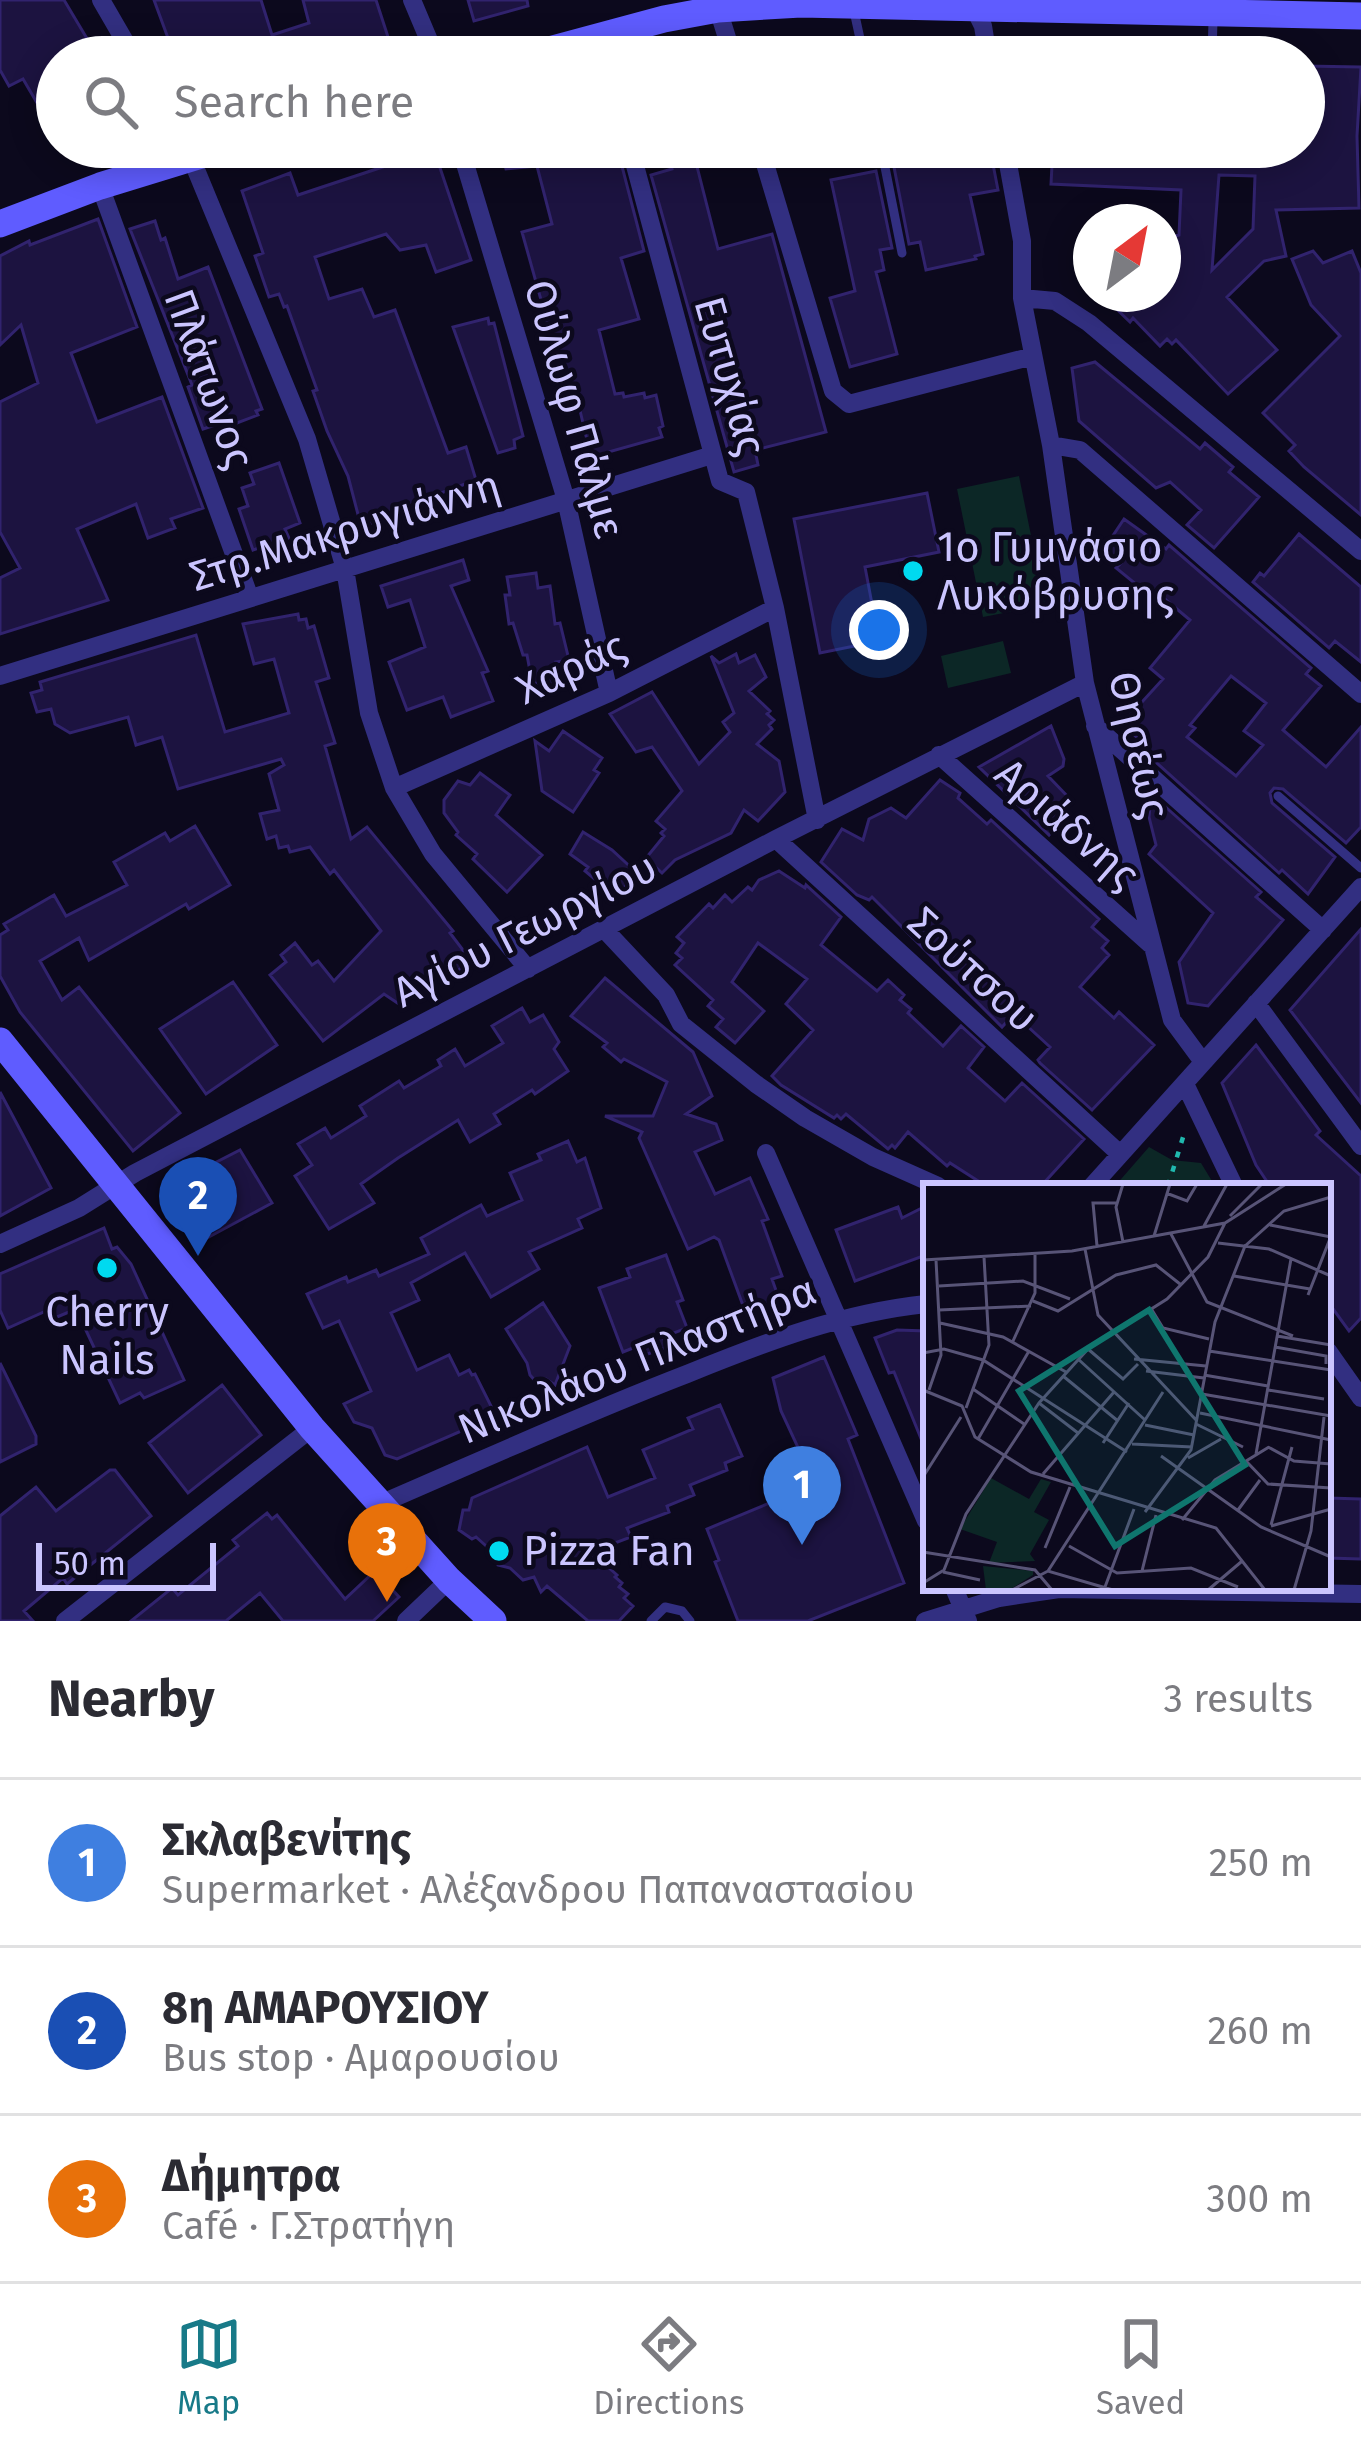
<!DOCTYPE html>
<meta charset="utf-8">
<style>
:root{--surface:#fff;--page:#f2f2f3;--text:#2b2b33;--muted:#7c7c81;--line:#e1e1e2;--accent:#187a88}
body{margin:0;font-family:"Fira Sans",sans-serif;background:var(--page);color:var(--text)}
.compass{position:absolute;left:1073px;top:204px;width:108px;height:108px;border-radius:50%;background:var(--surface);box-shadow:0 6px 30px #0003;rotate:32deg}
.scale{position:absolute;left:36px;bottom:30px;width:180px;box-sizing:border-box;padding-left:12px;border:6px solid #cbc5ff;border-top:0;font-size:33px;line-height:42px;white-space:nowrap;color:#cbc5ff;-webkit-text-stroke:9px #0c091d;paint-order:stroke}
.you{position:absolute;left:879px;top:630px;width:42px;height:42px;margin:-30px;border:9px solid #fff;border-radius:50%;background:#1a73e8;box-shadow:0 0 0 18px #1a73e833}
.badge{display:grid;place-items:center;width:78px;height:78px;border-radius:50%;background:var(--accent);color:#fff;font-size:39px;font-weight:700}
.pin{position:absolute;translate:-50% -99px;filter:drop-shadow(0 3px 6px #0008)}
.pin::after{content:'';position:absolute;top:63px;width:42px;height:36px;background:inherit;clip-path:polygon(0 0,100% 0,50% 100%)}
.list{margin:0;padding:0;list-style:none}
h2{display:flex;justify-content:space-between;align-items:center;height:156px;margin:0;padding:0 48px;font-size:51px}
h2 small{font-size:39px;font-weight:400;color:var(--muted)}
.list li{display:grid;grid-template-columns:78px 1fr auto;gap:36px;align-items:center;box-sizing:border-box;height:168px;padding:0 48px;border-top:3px solid var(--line)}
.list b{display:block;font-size:45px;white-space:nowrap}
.list p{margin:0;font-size:39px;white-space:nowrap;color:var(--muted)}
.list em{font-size:39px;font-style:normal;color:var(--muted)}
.icon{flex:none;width:66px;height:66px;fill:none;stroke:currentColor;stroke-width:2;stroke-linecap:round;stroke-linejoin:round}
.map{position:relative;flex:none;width:1361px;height:1621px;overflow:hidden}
.search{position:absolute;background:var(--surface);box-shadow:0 6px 30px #0003;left:36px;right:36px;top:36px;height:132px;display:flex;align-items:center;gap:30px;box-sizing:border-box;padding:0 42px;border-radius:66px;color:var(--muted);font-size:45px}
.sheet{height:660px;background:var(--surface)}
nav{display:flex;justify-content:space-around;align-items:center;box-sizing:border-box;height:168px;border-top:3px solid var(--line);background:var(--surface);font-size:33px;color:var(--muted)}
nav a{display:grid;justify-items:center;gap:6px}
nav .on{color:var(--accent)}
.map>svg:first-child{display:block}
.green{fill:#0c2726}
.building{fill:#1c1340;stroke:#31236e;stroke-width:3;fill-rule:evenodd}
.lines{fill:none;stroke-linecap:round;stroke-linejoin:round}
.path{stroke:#20b8ae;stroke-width:4.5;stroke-dasharray:6 9;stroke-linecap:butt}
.lane{stroke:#322f81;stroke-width:9}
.street{stroke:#322f81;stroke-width:18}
.secondary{stroke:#5f5cff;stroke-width:27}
.poi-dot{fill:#00daf0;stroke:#0c091d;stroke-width:4.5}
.labels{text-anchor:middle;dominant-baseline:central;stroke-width:9;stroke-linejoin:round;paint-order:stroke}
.street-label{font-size:42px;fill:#cbc5ff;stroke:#0c091d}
.poi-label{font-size:42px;fill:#cbc5ff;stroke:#0c091d;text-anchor:start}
.inset-road{fill:none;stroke:#585477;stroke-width:3}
.view{fill:#0f766e;fill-opacity:0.15;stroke:#0f766e;stroke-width:6}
.inset-edge{fill:none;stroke:#cbc5ff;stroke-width:6}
</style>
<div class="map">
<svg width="1361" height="1621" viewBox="0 0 1361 1621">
<rect width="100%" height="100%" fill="#0c091d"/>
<path class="green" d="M1019,476L1045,605L983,617L957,489Z
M1003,641L1011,673L948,688L941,656Z
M1149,1147L1172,1160L1201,1163L1215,1186H1115Z"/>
<path class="building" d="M0,0H64L98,57H57V137L23,79L9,86L0,70Z
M154,0H261L272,35L309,23L303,0H376L389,40L331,57H175Z
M468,0H527L528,6L474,21Z
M1304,66L1361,67L1357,136L1359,208L1276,210L1286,256L1264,261L1227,297L1277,350L1228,394L1176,340L1172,344L1167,339L1160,346L1133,318L1130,322L1101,294H1163V239L1179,235L1181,190L1051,184L1053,147H1304ZM1219,175L1255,176L1253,229L1212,270Z
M500,147H617L644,251L621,258L639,319L599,330L615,394L623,393L624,397L644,393L645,398L656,395L663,426L659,428L662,437L591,457L578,402L577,398L569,400L522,232L552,224L537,166L506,169Z
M667,147H692L718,249L772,234L826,432L755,450L758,465L734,472L651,175L672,169Z
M898,147H971L974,158L991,154L998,190L970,195L983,254L975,256L976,259L926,270L920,242L909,244L894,167L902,165Z
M434,150L471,260L436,272L426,245L400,250L386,234L315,257L329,299L362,289L374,317L395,310L448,453L466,447L476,480L406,506L408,514L361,526L348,476L327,431L313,391L317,390L287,306L284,307L279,294L269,297L255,256L263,253L242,191L290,173L298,195Z
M876,171L892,248L880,250L884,270L876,272L897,354L850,367L830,298L855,291L831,180Z
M98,219L137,327L71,353L97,422L162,397L203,508L171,519L175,528L148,538L136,504L77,529L108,600L0,634V578L20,568L0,532V402L38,383L21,325L0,345V256L29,241L30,245Z
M155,221L161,240L165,238L178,279L208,267L262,409L256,411L258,415L229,426L227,421L203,429L188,387L192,385L130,229Z
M1313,251L1323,263L1352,251L1361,273V515L1304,467L1289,451L1295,445L1263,413L1340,336L1311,305L1292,259Z
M488,318L489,324L494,323L523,436L514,440L515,448L498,453L453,327Z
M1095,362L1200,449L1205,443L1233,467L1229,472L1259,497L1214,548L1187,525L1201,510L1170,482L1156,488L1079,421L1072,368Z
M279,463L300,523L285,529L289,538L253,550L239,509L248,506L242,488L254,484L250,473Z
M927,493L939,552L865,567L879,641L820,653L794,519Z
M1124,519L1166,549L1169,545L1311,668L1306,674L1321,686L1283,730L1326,767L1361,727V827L1346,843L1283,789L1274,788L1270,793L1272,803L1335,857L1308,894L1282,870L1279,873L1139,747L1143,743L1122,724L1163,679L1150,668L1190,620L1153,589L1148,594L1116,568L1121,563L1104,549ZM1231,676L1266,703L1244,731L1263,745L1236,776L1187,737L1195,728L1190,725Z
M1299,534L1361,587V662L1335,641L1329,648L1253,582L1260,573L1264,576Z
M463,560L469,580L451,586L488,671L482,673L493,701L451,717L443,697L407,710L389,662L425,647L410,600L388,607L381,586Z
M536,573L538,588L550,586L555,624L560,623L569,660L556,662L558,680L545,686L532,682L527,655H523L513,623L509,624L505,595H510L507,577Z
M298,614L299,620L306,619L308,628L314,626L329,678L316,682L335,743L325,746L351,839L367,827L453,931L450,933L466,954L459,960L464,966L446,980L437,969L402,1006L384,994L323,1041L270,975L286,962L281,955L295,943L312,965L318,961L334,981L381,931L334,870L330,874L310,847L290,852L288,846L279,848L276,836L267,839L260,814L279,810L269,774L284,765L281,759L178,789L162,737L136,745L128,717L70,733L55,724L51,709L37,712L31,693L42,690L40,682L196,635L225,732L289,713L274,659L254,664L243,624Z
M736,654L739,663L755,655L766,677L749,691L770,711L767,714L774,720L769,725L772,729L757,744L779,761L785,792L758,821L744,810L731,833L675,860L662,873L646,858L664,836L661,833L665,829L656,821L682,791L652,747L636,752L610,714L652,692L699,764L730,732L723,722L734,713L711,656L719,663Z
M1051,726L1064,759L1063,766L1048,776L1070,799L1059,817L1062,819L1049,835L979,767Z
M563,731L602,758L594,770L599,773L573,812L542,791L535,741L549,751Z
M480,773L510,795L496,815L542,855L507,892L473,859L477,854L456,835L458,832L444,813V800L458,781L470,785Z
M940,780L960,793L958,798L987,824L991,820L1099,919L1092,927L1108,941L1102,948L1109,955L1080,987L1114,1018L1119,1012L1154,1045L1092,1110L1040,1063L1038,1060L1050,1047L1014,1014L1002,1027L872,897L869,900L857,895L821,862L842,829L863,840L869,819L891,808L906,818Z
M1151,794L1261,892L1256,897L1283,920L1208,1006L1188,1003L1179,962L1213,913L1149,854L1156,845L1149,817Z
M195,826L230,885L189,909L186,904L89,960L79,938L40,961L62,1000L79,987L180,1113L133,1151L20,1012L0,976V935L8,930L4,924L54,895L66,916L127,885L114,862L165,833L170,841Z
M583,832L612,850L637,873L619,894L612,888L610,892L585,871L588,867L570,854Z
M779,871L805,888L806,885L841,917L821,945L877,991L888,980L904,995L900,1000L911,1009L908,1013L943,1046L961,1026L984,1047L968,1068L1005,1101L1022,1083L1084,1139L1041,1186H986L950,1163L947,1166L908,1132L895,1148L892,1145L888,1149L846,1114L841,1119L837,1115L834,1118L781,1085L772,1076L813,1030L786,1004L807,979L758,943L732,982L764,1011L735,1043L716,1027L723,1019L708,1006L713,1000L675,965L682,958L676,953L684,943L677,937L709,904L713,908L725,895L732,902L748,887L752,890L759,880Z
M1361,929V1103L1290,1010Z
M605,978L693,1052L712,1096L686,1114L716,1124L722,1140L695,1152L715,1194L750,1178L768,1219L762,1221L782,1276L772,1279L779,1299L745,1311L719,1240L714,1237L688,1249L639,1138L642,1132L605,1116H653L667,1082L624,1059L621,1062L603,1047L607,1043L571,1016Z
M233,982L277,1045L206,1094L160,1029Z
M522,1008L530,1022L543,1015L559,1042L554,1049L568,1071L535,1094L532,1090L494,1114L500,1124L470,1142L458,1120L398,1158L361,1184L374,1203L329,1229L295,1176L312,1165L298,1144L325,1128L331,1138L366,1116L360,1106L399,1081L404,1088L441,1066L438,1060L455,1049L465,1066L503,1043L492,1026Z
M1256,1045L1320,1131L1316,1135L1361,1176V1318L1349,1331L1328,1302V1186H1270L1256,1165L1222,1083Z
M0,1092L51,1188L0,1216Z
M568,1141L577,1162L585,1158L601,1208L578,1219L582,1228L529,1252L539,1269L491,1297L465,1253L411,1283L419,1300L391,1313L417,1370L449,1355L459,1375L469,1370L472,1375L475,1374L496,1416L397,1459L385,1455L372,1428L354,1422L344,1404L371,1391L339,1321L323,1328L307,1294L346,1277L348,1282L376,1270L379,1276L429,1254L421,1238L464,1214L481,1205L487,1216L522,1200L510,1173L541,1160L538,1154Z
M240,1150L272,1203L207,1238L193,1210L187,1214L172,1185Z
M926,1206V1255L855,1281L836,1230L898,1207L902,1218Z
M104,1228L112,1249L117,1247L131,1264L184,1380L144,1398L140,1393L120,1403L76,1309L50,1320L46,1311L8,1328L0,1310V1274Z
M666,1255L683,1300L677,1302L687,1328L663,1337L667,1347L642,1356L638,1346L623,1352L599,1288L630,1277L627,1269Z
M543,1303L570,1346L555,1385L546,1379L538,1384L530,1375L527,1363L506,1329Z
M897,1330L926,1331V1451L894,1372L889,1373L875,1338Z
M824,1357L857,1435L848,1439L904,1583L808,1621H738L715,1562L719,1560L707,1529L815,1484L781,1411L773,1378Z
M0,1363L36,1436V1444L0,1462Z
M222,1385L261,1435L188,1493L149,1443Z
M720,1405L742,1456L725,1463L727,1470L690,1485L694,1495L667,1506L669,1512L627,1528L631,1537L591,1552L617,1575L615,1577L622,1583L619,1587L628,1594L624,1598L633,1606L619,1621H588L547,1586L541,1592L534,1577L523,1580L510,1568L498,1565L494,1553L476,1537L472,1539L459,1530L463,1510H469L472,1498L587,1447L608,1497L655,1478L643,1450L693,1429L688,1418Z
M110,1470H115L151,1516L67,1584L63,1578L24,1611L33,1621H0V1516L36,1487L56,1511Z
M1328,1498L1361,1499V1559L1328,1558Z
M267,1513L272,1519L277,1515L345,1599L375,1571L399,1597L373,1621H283L260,1593L226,1621H131L172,1588L178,1595L238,1546L233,1540Z"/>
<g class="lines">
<path class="path" d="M1168,1186L1184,1134"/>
<path class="lane" d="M854,11L864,57
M1212,57L1213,20
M881,147L902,253
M1278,796L1361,868
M651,1621L665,1607L682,1611L690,1621"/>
<path class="street" d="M101,0L134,57
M412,0L436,57
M970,0L983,26L988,57
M718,9L733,57
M460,147L566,500L609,693
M630,147L720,481L746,492L775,608L817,820
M760,147L833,391L849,404L1033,356
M1005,147L1022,241V298L1051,445L1085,683L1172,1020L1203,1062
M187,148L307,439L345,569L369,713L394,788L433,854L528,969
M100,186L250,598
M1022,298L1055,301L1089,323L1361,551
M1051,445L1080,450L1361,694
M0,676L712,455
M1095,726L1323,930
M939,755L1150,944
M394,788L609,693L775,608
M776,839L1120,1154
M605,930L666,995L681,1024L756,1084L805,1118L873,1157L938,1186
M1256,1003L1361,1146
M1185,1084L1234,1186
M766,1153L926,1521
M1092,1186L1361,887
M0,1244L79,1208L135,1173L776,839L1085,683
M1328,1351L1361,1398
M380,1504C482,1460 583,1414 687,1374C766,1342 841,1313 926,1304
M954,1588L968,1621
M65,1621L312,1428
M406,1621L449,1580
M925,1621L999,1598L1059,1589L1361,1594"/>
<path class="secondary" d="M523,57L664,19L718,9L801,4L1361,16
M0,224L100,186L227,147
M0,1041L312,1428L449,1580L493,1621"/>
</g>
<g class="poi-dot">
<circle cx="913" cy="571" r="12"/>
<circle cx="107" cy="1268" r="12"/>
<circle cx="499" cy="1551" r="12"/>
</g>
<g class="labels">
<g class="street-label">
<text transform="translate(730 376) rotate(74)">Ευτυχίας</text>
<text transform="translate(209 379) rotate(70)">Πλάτωνος</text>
<text transform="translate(574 409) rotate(74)">Ούλωφ Πάλμε</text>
<text transform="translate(345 531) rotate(-17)">Στρ.Μακρυγιάννη</text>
<text transform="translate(571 668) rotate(-25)">Χαράς</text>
<text transform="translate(1139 745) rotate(77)">Θησέως</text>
<text transform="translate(1067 824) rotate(41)">Αριάδνης</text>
<text transform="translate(525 930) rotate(-27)">Αγίου Γεωργίου</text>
<text transform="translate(973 970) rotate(43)">Σούτσου</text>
<text transform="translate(637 1360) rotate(-22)">Νικολάου Πλαστήρα</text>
</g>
<g class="poi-label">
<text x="937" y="547">1ο Γυμνάσιο<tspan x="937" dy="48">Λυκόβρυσης</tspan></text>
<text x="107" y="1312" text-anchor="middle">Cherry<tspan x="107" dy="48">Nails</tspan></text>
<text x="523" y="1551">Pizza Fan</text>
</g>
</g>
<g transform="translate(923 1183)">
<rect width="408" height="408" fill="#0c091d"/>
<path d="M68,295L106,316L118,296L128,299L111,329L126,337L107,371L112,378L66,380L74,359L37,346ZM60,383L110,388V392L86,407H63Z" fill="#0c2726"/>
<path class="inset-road" d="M243,10L264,18L274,1M307,33L339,1M347,42L408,54M281,43L304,1M248,51L284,119L370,153M231,53L247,1M200,59L193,24L200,1M295,60L346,66L408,93M174,63L170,20H193M322,63L361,28L408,14M162,66L175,132L274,238M0,77L149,68L302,40L363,1M311,93L387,106M16,103L100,98L147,116M385,112L408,53M110,118L135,128L193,92L233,82L257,101M16,127L108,123M229,127L240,145L286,156M17,140L80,154L143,189M354,153L408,162M90,158L112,110V71M352,164L403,173V181M165,166L200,196L215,181M286,168L408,187M0,170L21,166L60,177L204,269M155,176L222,237M211,176L283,183M223,188L281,195M281,192L345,203M140,193L195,238M50,206L101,241M0,207L39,223L52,254L108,289L293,345L342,407M6,207L18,172L13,77M345,207L401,216M279,211L408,233M116,220L155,250M43,225L66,162L61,74M277,230L408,257M273,241L320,264M222,242L271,252M55,256L106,168M180,260L206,220M209,261L269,264M345,264L371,278L408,281M333,271L368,76M238,273L338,344L408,374M265,275L298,256M323,278L345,301L408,305M120,291L191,209M0,294L38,234M315,327L337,297M222,329L268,267L292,139L322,63M259,337L292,297L346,264M348,342L369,264M348,343L408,326M146,363L194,390L268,385L315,404M122,365L147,304M0,369L112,387L129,407M125,388L240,209M219,388L233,332M20,389L57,397M0,400L21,387L43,331L116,220L165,166L244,116L285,74L302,40M182,404L211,326M89,407L125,388L190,407M285,407L318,379M371,407L388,348L401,234"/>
<path class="view" d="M226,127L322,282L192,363L96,208Z"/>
<rect width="408" height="408" class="inset-edge"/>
</g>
</svg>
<svg class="compass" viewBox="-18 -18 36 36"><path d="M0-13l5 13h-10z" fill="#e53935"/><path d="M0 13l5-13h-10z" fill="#7c7c81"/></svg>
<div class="scale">50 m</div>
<div class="you"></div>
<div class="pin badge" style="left:802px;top:1545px;background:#3f7fe0">1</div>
<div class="pin badge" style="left:198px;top:1256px;background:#1a4fb4">2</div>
<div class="pin badge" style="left:387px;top:1602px;background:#e8710a">3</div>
<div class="search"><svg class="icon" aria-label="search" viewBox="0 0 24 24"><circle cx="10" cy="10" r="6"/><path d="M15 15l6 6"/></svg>Search here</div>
</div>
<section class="sheet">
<h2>Nearby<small>3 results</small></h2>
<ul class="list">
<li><span class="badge" style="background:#3f7fe0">1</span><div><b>Σκλαβενίτης</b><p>Supermarket · Αλέξανδρου Παπαναστασίου</p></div><em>250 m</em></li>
<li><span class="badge" style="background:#1a4fb4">2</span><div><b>8η ΑΜΑΡΟΥΣΙΟΥ</b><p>Bus stop · Αμαρουσίου</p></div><em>260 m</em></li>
<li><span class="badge" style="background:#e8710a">3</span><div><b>Δήμητρα</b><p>Café · Γ.Στρατήγη</p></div><em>300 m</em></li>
</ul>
</section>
<nav>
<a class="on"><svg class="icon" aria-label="map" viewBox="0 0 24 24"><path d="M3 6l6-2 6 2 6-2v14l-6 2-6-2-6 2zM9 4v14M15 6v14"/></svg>Map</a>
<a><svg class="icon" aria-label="directions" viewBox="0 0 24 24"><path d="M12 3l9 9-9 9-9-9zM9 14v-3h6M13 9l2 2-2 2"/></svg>Directions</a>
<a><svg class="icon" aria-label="saved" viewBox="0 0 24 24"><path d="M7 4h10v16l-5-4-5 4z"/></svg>Saved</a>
</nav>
